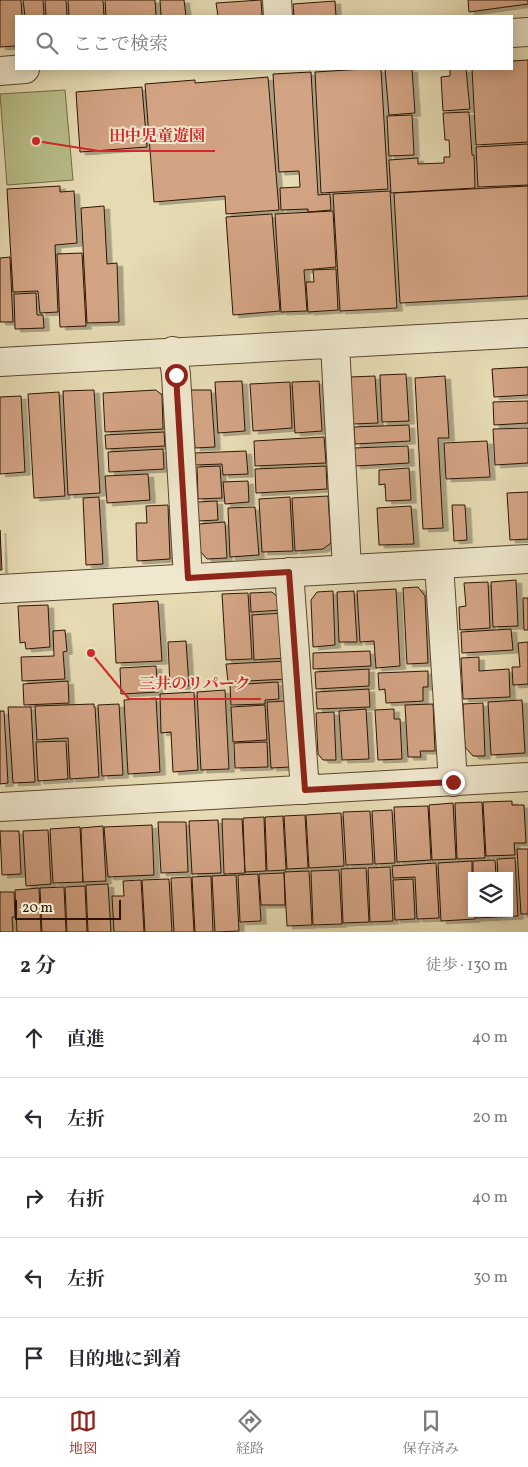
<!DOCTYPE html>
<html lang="ja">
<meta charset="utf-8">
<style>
:root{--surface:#fff;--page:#f2f2f3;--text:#2b2b33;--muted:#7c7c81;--line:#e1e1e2;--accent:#8f2418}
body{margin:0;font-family:Vollkorn,"Noto Serif JP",serif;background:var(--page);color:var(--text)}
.controls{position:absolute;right:15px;bottom:15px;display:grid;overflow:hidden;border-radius:0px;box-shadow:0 2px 12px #0003}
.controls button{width:45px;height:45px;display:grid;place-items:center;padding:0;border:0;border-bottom:1px solid var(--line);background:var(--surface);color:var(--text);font:25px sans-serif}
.scale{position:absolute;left:15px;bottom:12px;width:106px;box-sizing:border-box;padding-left:5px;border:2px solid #2d1404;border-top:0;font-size:14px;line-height:18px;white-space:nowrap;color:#2d1404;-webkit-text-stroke:4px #efe8ce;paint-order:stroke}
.stop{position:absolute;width:15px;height:15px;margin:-11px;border:4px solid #8f2418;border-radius:50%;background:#fff}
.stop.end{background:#8f2418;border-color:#fff;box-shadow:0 1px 5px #0008}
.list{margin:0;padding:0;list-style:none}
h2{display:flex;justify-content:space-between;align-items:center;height:65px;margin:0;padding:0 20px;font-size:21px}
h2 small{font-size:16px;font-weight:400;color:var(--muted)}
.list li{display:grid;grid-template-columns:32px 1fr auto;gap:15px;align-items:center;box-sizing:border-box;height:80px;padding:0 20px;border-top:1px solid var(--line)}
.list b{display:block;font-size:19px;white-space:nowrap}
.list em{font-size:16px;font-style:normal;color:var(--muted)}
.icon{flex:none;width:28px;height:28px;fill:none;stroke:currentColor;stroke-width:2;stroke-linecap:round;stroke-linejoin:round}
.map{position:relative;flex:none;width:528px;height:932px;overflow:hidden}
.search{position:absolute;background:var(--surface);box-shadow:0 2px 12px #0003;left:15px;right:15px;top:15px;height:55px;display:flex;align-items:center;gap:12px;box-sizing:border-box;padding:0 18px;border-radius:0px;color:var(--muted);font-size:19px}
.sheet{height:465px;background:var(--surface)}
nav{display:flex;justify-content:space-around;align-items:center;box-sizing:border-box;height:70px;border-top:1px solid var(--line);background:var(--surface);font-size:14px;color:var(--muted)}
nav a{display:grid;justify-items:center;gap:2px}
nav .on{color:var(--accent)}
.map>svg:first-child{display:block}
.green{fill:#b9bf8a;stroke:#736a47}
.building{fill:#d3a484;stroke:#2d1404;filter:url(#shadow)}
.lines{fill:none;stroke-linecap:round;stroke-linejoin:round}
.minor-casing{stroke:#5b4630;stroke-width:30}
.minor{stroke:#efe8ce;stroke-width:28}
.route{stroke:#8f2418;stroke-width:6}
.leader{fill:none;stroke:#d62828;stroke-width:2}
.callout-dot{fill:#d62828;stroke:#efe8ce;stroke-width:2}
.callout-label{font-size:16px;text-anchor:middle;font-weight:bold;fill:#d62828;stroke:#efe8ce;stroke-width:4;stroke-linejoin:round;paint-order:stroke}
</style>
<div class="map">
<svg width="528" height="932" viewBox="0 0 528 932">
<defs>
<filter id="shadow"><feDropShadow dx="5.5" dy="3" stdDeviation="0" flood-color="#0004"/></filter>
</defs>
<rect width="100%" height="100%" fill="#e6dbb3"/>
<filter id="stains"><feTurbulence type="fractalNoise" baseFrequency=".004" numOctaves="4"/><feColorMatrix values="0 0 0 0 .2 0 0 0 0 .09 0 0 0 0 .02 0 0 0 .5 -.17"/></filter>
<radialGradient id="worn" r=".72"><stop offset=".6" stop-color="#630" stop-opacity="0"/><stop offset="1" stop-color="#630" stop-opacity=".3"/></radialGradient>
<path class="green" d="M65,90L73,180L7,185L0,94Z"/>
<path class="building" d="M0,0H21L22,16H16V46L0,47Z
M23,0H43L44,16H25Z
M45,0H66L67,16H46Z
M68,0H103L104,16H69Z
M105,0H155L156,16H106Z
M160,0H184L186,16H161Z
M261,0L262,16H218L216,3Z
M468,0H528V4L469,12Z
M335,1L336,16H294L293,4Z
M528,60V142L476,145L472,69H512V61Z
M364,69H381L388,189L321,193L315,72Z
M385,69H412L415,113L389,115Z
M450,69H466L470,109L443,111L441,77L450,76Z
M311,72L318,195L330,194L331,210L308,212V209L281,210L280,188L300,187L299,171L279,172L273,74Z
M268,77L279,210L226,214L225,196L154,202L145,84L195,80V83Z
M142,87L147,147L80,152L76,92Z
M469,112L472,155H474L475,188L391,193L389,160L418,158V164L444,163V157H450L449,140H445L443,113Z
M412,115L414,155L389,156L387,116Z
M528,144V185L478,187L476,147Z
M60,186V192L74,191L77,243L55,245L58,312L40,313L38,291L13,292L7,189Z
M528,186V296L400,303L394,193Z
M390,191L397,308L340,311L333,194Z
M104,206L107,264L117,263L119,322L87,323L81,208Z
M333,211L336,267L304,270L307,311L281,312L275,214Z
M272,214L280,311L233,315L226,217Z
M82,253L86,326L60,327L57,254Z
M10,257L13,322H0V258Z
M336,269L338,310L308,312L306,282H314L313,270Z
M36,293L37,315H43L44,328L15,329L14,294Z
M528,367V395L494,397L492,369Z
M406,374L409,421L382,422L380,375Z
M375,376L378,423L353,424L350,377Z
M445,376L449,438H438L443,528L423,529L415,378Z
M242,381L245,431L218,433L215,382Z
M319,381L322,431L295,433L292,382Z
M290,382L292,428L253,431L250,384Z
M94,390L100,493L68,495L63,391Z
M156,390L162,395L163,429L105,432L103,393Z
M191,390H211L215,447L195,448Z
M59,392L65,496L34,498L28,394Z
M21,396L25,472L0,474V397Z
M528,401V423L494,425L493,402Z
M409,425L410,441L355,444L354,427Z
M528,428V463L495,465L493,429Z
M164,432L165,446L106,449L105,435Z
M324,437L326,463L255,466L254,441Z
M487,441L490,477L446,479L444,443Z
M408,446L409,463L355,466L354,448Z
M163,449L164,469L109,472L108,452Z
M246,451L248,474L223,475L222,464L195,465V453Z
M220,466L222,498L198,499L197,467Z
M326,466L327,489L256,493L255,469Z
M409,468L411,500L386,501L385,484L379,485V470Z
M148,474L150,500L107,503L105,476Z
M248,481L249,502L225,504L223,482Z
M528,492V539L510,540L507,493Z
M328,496L331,543L323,549L295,551L292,498Z
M99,497L103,564L86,565L83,498Z
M290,497L293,551L262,552L259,499Z
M217,501L218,520L198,521L197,502Z
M168,505L170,559L137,561L136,523H147L146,506Z
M452,505H465L467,540L454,541Z
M411,506L414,544L379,545L377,508Z
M255,507L259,555L230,557L228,508Z
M225,522L227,558L207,559L200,551L199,524Z
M0,530L2,570H0Z
M516,580L518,626L493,627L491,582Z
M488,582L490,628L460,630L459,607L466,606L464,583Z
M418,587L425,596L428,663L407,664L403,588Z
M396,589L400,666L376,668L374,641L360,642L357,591Z
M333,591L335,645L313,647L311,600L317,592Z
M354,591L357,642H339L337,592Z
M272,592L282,601V610L251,612L250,593Z
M248,593L252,659L226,660L222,594Z
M523,598H528V630H524Z
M158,601L162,661L116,663L113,604Z
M48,605L50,647L26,649L25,642L20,643L18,606Z
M284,613L286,658L254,660L252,615Z
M511,629L513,650L462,653L461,632Z
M65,630L67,651L63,652L65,679L22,681L21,657L54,656L53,631Z
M186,641L189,686L170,687L168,642Z
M528,642V684L513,685L512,667H520L518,643Z
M370,651L371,666L313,669V653Z
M479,657V671L509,669L510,697L463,699L461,658Z
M286,661L287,679L228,682L226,664Z
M156,666L158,692L121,694L120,668Z
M369,669V686L316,689L315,672Z
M428,671V687H423V701L386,703L385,689L379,690L378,673Z
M68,681L69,703L24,705L23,684Z
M278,682L279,699L265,700V704L231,705L230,685Z
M369,689L370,707L317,709L316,692Z
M225,690L229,769L201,770L197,692Z
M194,692L198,770L173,772L171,732L161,733L160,694Z
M156,698L160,772L128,774L124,700Z
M522,700L525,753L491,755L488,702Z
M287,701L290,767L271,768L267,702Z
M483,703L485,756H473L465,747L463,704Z
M94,704V707H95L99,777L70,779L68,738L37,740L35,706Z
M119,704L123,775L102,776L98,705Z
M433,704L435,751H420L421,757H408L405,705Z
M265,705L267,740L233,742L231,707Z
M8,707H31L35,782L13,783Z
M366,709L369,759L342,760L339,711Z
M394,709V719H400L402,759L378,760L375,710Z
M0,711H4L8,783L0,784Z
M334,712L336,760H323L318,754L316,713Z
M66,741L68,779L38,781L36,742Z
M267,742L268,767L235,768L234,743Z
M512,801V805H524L526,843H514L515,855L486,856L483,802Z
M482,802L485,858L457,859L455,803Z
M453,803L456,859L432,860L429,805Z
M428,806L431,860L397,862L394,807Z
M392,810L395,863L375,864L372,811Z
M370,811L373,864L346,865L343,812Z
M341,813L344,866L309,868L306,815Z
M305,815L308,868L287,869L284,816Z
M283,816L286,870L267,871L265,817Z
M264,817L266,871L245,872L243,818Z
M222,819H242L245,873L224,874Z
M218,820L221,873L192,874L189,821Z
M158,822H186L188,872L161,873Z
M152,825L154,875L108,877L104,827Z
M103,826L106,881L83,882L81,828Z
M80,827L83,882L53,883L50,829Z
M48,830L51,884L26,886L23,831Z
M0,831H19L21,874L2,875Z
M517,849H528V914H521Z
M515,858L518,916L499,917V913H509V876H498L497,859Z
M495,860L496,876H473V861Z
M472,861V913H475V919L441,921L438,863Z
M436,863L439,918L417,919L415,877L393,878L392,866Z
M390,867L393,921L370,922L368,868Z
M366,868L369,922L343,923L341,869Z
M339,870L342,924L313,925L311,871Z
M309,871L312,925L287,926L284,872Z
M284,873L285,905H261L259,874Z
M258,874L261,921L240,922L238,875Z
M236,875L239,931L215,932L212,876Z
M211,876L213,932H195L192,877Z
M191,877L194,932H174L171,878Z
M169,879L172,932H145L142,880Z
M413,879L415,919L395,920L393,880Z
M141,880L144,932H114L112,896H124L123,881Z
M108,884L111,932H88L86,885Z
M85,886L87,932H67L65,887Z
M64,887L66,932H42L40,888Z
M39,888L41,932H17L15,890Z
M0,892H14L15,917H12L13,932H0Z
M475,913H498V917L476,918Z"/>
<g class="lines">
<defs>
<path id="minor" d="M277,0L278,16
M512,33L528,32
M0,71L25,69
M335,344L347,569
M173,351L176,375L188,578
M0,362L528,333
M439,564L453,782
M289,572L305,790
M0,589L528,559
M0,807L528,777"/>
</defs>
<use href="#minor" class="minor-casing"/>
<use href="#minor" class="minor"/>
</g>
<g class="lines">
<path class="route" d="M176,375L188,578L289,572L305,790L453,782"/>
</g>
<path class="leader" d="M36 141L99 151H215M91 653L129 699H261"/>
<g class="callout-dot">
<circle cx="36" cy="141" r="5"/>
<circle cx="91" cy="653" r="5"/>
</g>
<g class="callout-label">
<text x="157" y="141">田中児童遊園</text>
<text x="195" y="689">三井のリパーク</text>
</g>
<rect width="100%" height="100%" filter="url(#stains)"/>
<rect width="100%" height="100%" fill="url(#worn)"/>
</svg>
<div class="controls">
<button><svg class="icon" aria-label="layers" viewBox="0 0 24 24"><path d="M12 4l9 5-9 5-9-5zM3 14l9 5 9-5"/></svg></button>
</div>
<div class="scale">20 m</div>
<div class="stop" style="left:176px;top:375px"></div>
<div class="stop end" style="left:453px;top:782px"></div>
<div class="search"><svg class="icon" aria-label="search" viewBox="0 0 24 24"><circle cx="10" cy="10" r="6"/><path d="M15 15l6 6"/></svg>ここで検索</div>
</div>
<section class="sheet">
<h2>2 分<small>徒歩 · 130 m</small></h2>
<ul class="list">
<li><svg class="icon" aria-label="ahead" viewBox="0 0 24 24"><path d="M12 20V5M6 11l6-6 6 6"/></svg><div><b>直進</b></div><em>40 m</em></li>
<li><svg class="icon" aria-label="left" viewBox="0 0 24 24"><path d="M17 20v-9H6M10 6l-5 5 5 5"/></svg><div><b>左折</b></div><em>20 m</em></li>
<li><svg class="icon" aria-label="right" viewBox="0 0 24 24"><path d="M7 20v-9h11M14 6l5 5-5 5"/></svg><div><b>右折</b></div><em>40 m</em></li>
<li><svg class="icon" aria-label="left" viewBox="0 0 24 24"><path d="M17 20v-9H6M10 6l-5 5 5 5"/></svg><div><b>左折</b></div><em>30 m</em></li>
<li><svg class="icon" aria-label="arrive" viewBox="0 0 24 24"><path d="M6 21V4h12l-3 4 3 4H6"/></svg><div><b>目的地に到着</b></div></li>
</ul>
</section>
<nav>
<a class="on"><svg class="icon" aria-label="map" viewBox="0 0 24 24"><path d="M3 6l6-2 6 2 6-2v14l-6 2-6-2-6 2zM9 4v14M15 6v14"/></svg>地図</a>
<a><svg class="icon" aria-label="directions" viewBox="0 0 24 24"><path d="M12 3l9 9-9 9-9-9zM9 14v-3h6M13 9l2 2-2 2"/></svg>経路</a>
<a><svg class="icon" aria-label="saved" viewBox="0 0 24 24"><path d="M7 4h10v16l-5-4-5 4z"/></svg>保存済み</a>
</nav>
